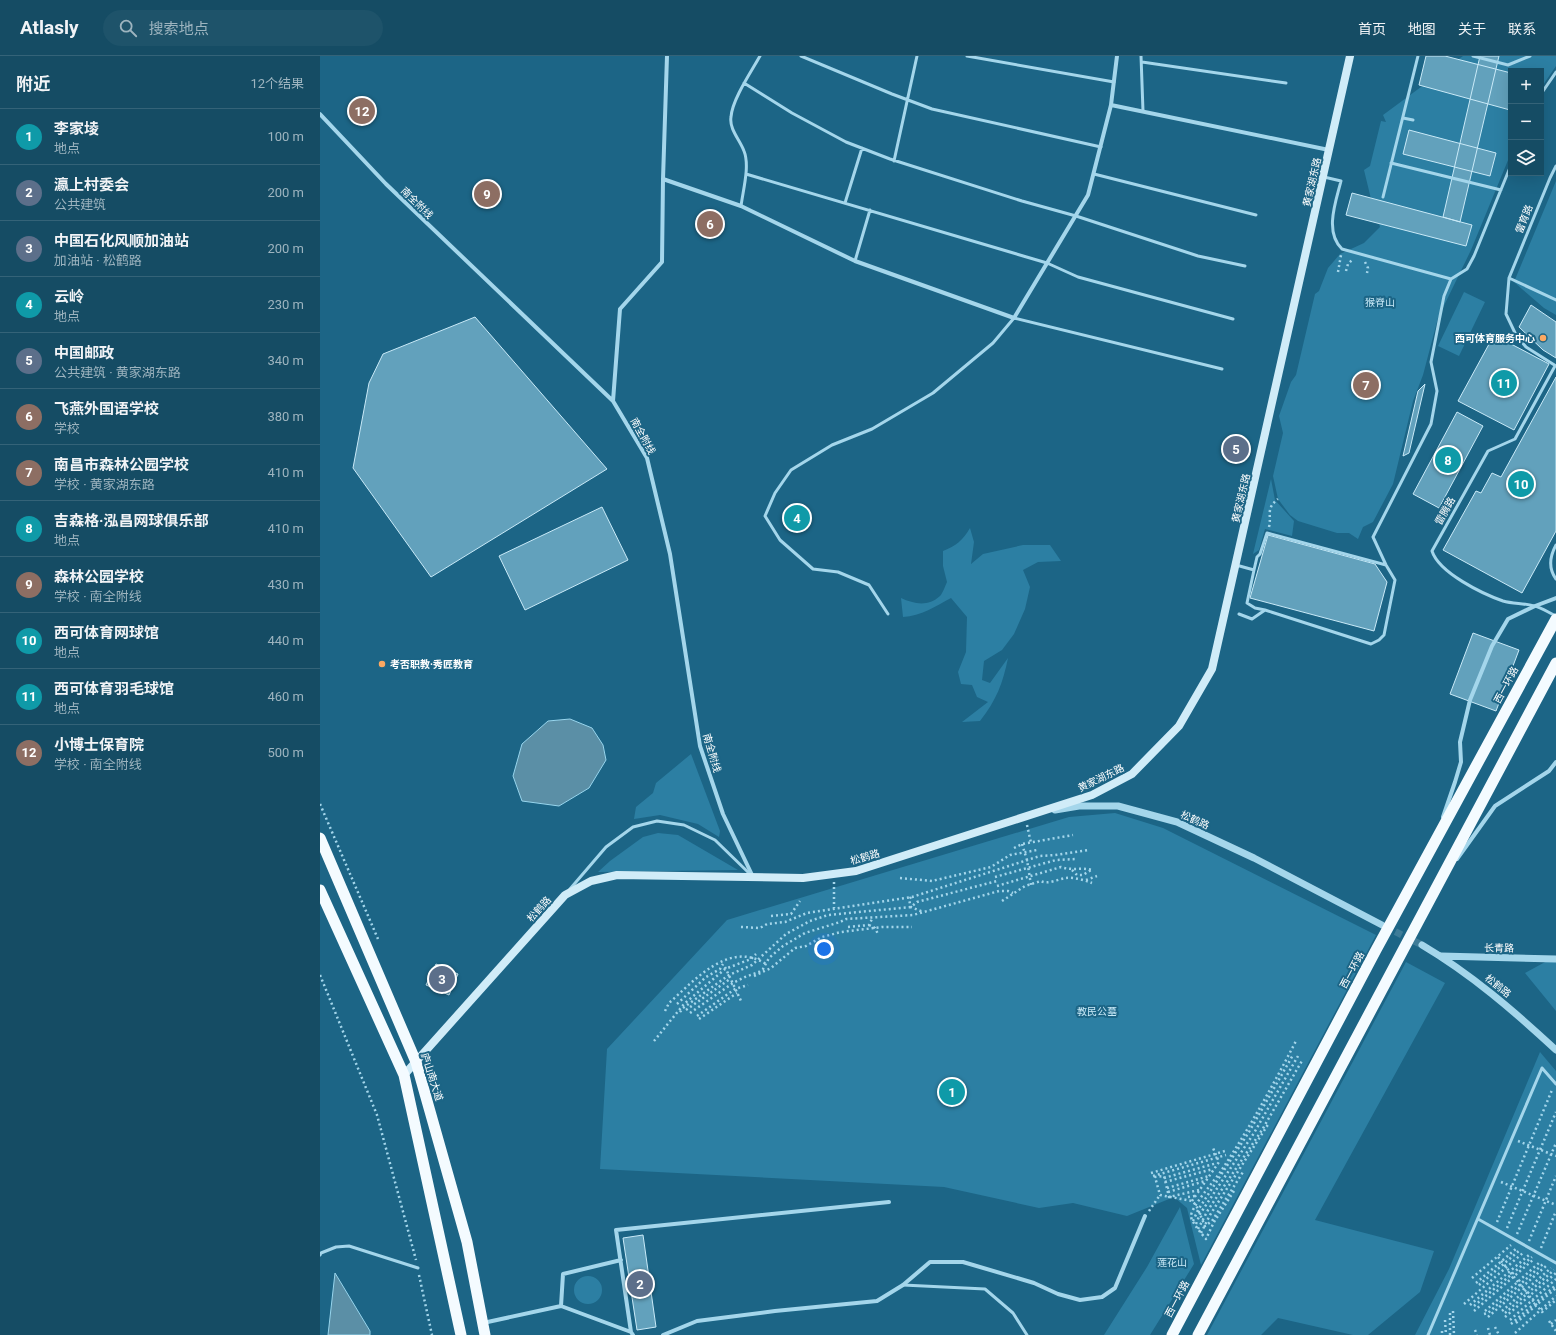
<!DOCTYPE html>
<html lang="zh">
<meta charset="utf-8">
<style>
:root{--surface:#154c64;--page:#1e536a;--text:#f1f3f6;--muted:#9db4bf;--line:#346378;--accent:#8abfa5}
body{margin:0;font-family:Roboto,"Noto Sans SC",sans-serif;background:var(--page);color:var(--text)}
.controls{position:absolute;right:12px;top:12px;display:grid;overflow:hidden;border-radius:0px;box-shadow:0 4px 16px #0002}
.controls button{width:36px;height:36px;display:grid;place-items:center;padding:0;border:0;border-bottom:1px solid var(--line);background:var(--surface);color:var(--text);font:20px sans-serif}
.you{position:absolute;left:504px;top:893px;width:14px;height:14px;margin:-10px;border:3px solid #fff;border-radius:50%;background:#1a73e8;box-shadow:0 0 0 6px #1a73e833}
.badge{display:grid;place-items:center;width:26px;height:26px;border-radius:50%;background:var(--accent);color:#fff;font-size:13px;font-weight:700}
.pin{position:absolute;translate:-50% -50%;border:2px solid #fff;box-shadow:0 1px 4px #0006}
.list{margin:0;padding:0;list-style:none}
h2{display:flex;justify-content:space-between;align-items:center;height:52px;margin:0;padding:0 16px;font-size:17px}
h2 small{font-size:13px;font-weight:400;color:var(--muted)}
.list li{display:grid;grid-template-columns:26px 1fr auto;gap:12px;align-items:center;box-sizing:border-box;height:56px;padding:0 16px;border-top:1px solid var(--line)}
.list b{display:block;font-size:15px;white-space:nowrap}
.list p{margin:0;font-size:13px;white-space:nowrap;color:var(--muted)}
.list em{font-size:13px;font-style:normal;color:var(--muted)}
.icon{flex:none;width:22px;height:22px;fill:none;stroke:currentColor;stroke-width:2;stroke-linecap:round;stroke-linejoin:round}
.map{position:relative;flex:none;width:1236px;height:1279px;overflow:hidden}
header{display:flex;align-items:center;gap:24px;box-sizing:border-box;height:56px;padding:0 20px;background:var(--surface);border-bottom:1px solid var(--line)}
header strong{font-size:19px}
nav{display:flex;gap:22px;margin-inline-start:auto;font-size:14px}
.search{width:280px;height:36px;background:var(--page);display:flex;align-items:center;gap:10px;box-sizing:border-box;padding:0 14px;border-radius:22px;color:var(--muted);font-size:15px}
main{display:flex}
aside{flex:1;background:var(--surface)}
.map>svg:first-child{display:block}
.green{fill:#2c7fa3}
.water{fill:#5b8fa6;stroke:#97d5ed}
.building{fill:#62a1bc;stroke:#c9eaf8}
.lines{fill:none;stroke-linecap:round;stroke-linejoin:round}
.tertiary-tunnel{stroke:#3e7c98;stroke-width:7;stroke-dasharray:7 3.5;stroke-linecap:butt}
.path{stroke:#a4d6eb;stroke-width:2.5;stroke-dasharray:2 3;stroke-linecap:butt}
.service{stroke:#a4d6eb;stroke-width:3}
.minor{stroke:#a4d6eb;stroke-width:4}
.tertiary{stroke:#a4d6eb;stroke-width:7}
.secondary{stroke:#d0ecf8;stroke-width:8}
.trunk{stroke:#f4fbff;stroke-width:11}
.poi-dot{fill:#fca862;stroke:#1c6586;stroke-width:1.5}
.labels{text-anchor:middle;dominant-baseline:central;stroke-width:4;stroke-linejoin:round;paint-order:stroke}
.street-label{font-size:10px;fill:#fff;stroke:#1c6586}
.park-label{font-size:10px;fill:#c9eaf8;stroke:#1c6586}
.poi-label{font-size:10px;font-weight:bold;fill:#fff;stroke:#1c6586;text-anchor:end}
</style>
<header>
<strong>Atlasly</strong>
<div class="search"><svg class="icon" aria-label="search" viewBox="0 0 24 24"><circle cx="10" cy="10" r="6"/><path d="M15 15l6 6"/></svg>搜索地点</div>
<nav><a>首页</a><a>地图</a><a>关于</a><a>联系</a></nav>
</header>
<main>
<aside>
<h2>附近<small>12个结果</small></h2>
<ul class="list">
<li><span class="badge" style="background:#0f9aa8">1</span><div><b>李家堎</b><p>地点</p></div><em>100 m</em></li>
<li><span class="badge" style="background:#5c6f8a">2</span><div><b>瀛上村委会</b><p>公共建筑</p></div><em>200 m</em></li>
<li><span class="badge" style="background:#5c6f8a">3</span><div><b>中国石化风顺加油站</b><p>加油站 · 松鹤路</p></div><em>200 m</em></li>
<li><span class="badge" style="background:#0f9aa8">4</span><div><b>云岭</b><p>地点</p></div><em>230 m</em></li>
<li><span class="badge" style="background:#5c6f8a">5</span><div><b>中国邮政</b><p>公共建筑 · 黄家湖东路</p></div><em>340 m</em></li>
<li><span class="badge" style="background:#8d6e63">6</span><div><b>飞燕外国语学校</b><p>学校</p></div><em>380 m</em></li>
<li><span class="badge" style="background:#8d6e63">7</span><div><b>南昌市森林公园学校</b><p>学校 · 黄家湖东路</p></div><em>410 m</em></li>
<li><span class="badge" style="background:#0f9aa8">8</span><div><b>吉森格·泓昌网球俱乐部</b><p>地点</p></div><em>410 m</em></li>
<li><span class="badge" style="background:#8d6e63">9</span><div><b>森林公园学校</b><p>学校 · 南全附线</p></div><em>430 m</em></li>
<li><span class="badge" style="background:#0f9aa8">10</span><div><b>西可体育网球馆</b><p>地点</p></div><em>440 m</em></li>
<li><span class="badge" style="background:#0f9aa8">11</span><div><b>西可体育羽毛球馆</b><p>地点</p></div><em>460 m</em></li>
<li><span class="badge" style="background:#8d6e63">12</span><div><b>小博士保育院</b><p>学校 · 南全附线</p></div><em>500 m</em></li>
</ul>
</aside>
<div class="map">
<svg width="1236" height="1279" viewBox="0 0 1236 1279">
<rect width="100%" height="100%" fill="#1c6586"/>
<path class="green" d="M1143,0H1236V10L1221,32V15H1191V97L1151,194L1118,262L1103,319L1093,345L1073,428L1053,466L1043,471L1038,483L1029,477H1017L978,465L970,459L958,443L953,420L963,377L959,360L971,326L976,319L995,238L999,235L1008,212L1020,198L1044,187L1060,171L1051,143L1044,114L1050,110L1061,65L1066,66L1063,59Z
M1236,125V259L1224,252L1194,226Z
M1144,236L1165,246L1139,300L1118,290Z
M951,423L955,444L974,465L972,480L945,473L939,494L933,498Z
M650,472L654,486L651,508L663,498L703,489H730L741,505L718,506L703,514L710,531L705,553L694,578L682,594L664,605L662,624L670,627L688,602C683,627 676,645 660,665L642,666L668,646L657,641L652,629L641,628L638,616L646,596L647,561L631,542C616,550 601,560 583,561L581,542C594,548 608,551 620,540C623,537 625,530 627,526L623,510V495C636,490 643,484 650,472Z
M371,698L400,775L399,781L378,768L340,759L314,763L316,751L333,737L336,727Z
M795,757L843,772L1056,879L881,1209L867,1152L854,1141L807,1160L753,1147L719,1152L624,1131L280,1113L287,993L407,864L749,761Z
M338,777L358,779L418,814L278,816L290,805L323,781Z
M1236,904V955L1205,917L1227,905Z
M1086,906L1125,927L995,1164L1114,1195L1100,1236L1048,1279H1033L958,1262L941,1279H887Z
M1220,996L1236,1015V1279H1095L1129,1213Z
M860,1151L874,1208L830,1279H784L827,1211Z
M254 1234a14 14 0 1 1 28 0a14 14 0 1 1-28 0Z"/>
<path class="water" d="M250,663L272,672L283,689L286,704L269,732L239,750L202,745L193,720L202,688L228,665Z
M15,1217L50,1275V1279H8Z"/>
<path class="building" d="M1106,0H1125L1191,17L1190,54L1099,29Z
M1160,0H1179L1140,166L1123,161Z
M1089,74L1176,97L1170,120L1083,98Z
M1032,137L1152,169L1146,190L1026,159Z
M1211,249L1236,266V302L1223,294L1199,271Z
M155,261L287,413L111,521L33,412L49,327L63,298Z
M1174,279L1229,308L1194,374L1138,345Z
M1236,321V475L1202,537L1123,494L1156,435L1161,437L1172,417L1181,421Z
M1105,328L1089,397L1083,400L1098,335Z
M1137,356L1163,370L1119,452L1093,438Z
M282,451L308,504L205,554L179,500Z
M948,479L1055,508L1067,526L1054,575L930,542Z
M1153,577L1199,594L1176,655L1130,638Z
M116,908L138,918L129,939L106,929Z
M323,1179L336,1271L317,1274L303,1182Z"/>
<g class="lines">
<path class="tertiary-tunnel" d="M1066,871L1102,889"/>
<path class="path" d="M1045,206L1048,212L1047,217
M1026,215L1028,208L1032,204
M1018,216L1021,199
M949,471C952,459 945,453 958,443
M0,748L58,883
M707,769L711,787
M702,788L707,804L711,829
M694,792L702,788L753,779
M752,814L757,819H763L771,814
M675,821L736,804L756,803
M580,822L612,825L671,811L690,799L717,794
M766,824L777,820
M514,826V852
M677,830L741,811C752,815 761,811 772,814
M591,841L589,844L591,851L603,856
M682,845L705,830L721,825C728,829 738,823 746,822C754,821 764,824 772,827
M451,860L471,858L480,845
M549,869L555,872L558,878
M421,871L440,872L447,868L465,866L487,857L592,841L720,800L735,799L769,794
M528,871L549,869L553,861
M405,911L422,947
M0,919L57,1059L96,1204
M434,920L451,912L475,892L486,890L502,881L521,876L562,871H592
M357,948L386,921L400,913L403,908
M366,954L410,923
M345,955L349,947C375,924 409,884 446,908
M360,956L363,952L409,919L432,909L466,878L490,865L508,859L591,851L597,846L677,825
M370,957L413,927L425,921L439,916L443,913L449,902L463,890L485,877L520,866L526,863L593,859L679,835H688L693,837
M377,960L415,933L428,929
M379,963L417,937
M334,985L364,948L405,913L431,903L436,898
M1198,1085L1236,1100
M831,1117L905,1095
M833,1120L906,1099
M844,1122L897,1107
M845,1126L893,1113
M1181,1126L1236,1149
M847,1132L889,1120
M879,1134L849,1141L844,1120L835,1121L840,1139L872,1145L876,1149L885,1170L892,1165L923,1116
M914,1135L894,1166L886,1183C882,1178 871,1166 871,1160C871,1151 895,1124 901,1115C929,1073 953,1029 976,985
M848,1136L885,1125
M868,1141L875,1140
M872,1145L899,1106L893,1092
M829,1155L840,1139
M873,1165L878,1154L929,1076L973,999
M1177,1166L1232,1034
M876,1168L880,1158L934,1077L978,1000
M1187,1172L1236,1056
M878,1173L888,1154L942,1074L983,1003
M881,1177L890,1159L949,1067
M1197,1178L1236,1087
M1209,1185L1236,1120
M1221,1192L1236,1155
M1178,1201L1222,1256L1236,1244
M99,1219L112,1279
M1152,1222L1191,1189
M1156,1227L1197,1192
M1159,1229L1200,1194
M1144,1248L1204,1196
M1150,1249L1209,1199
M1154,1250L1212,1201
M1133,1255L1134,1279
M1154,1255L1214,1203
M1165,1255L1220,1206
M1182,1255L1231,1212
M1130,1257V1279
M1185,1257L1234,1214
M1164,1258L1168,1257L1223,1208
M1168,1261L1226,1210
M1185,1261L1236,1217
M1125,1264L1126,1279
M1190,1264L1236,1223
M1229,1265L1236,1275
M1196,1267L1236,1232
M1191,1268L1236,1229
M1231,1268L1236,1264
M1175,1271L1179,1279
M1168,1272L1170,1279
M1155,1274L1157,1279
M1122,1275V1279
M1195,1277L1236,1240"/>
<path class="service" d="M481,0L572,38L612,53L781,91
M647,0L794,26
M821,0L823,55
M1153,0L1188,9L1210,0
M822,6L966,27
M424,27L472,57L526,86L570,103L702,145L756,160L878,200L925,210
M1221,38L1236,16
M1083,62L1093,64
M574,105L597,0
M1071,107L1181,134
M1236,110L1230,122L1189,222L1186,258L1196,279L1206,291L1236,310
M426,118L727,207L758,221L913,263
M774,118L936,159
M1004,121L1021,125C1016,145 1004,176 1022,193L1131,223
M1063,141L1098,0
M525,147L542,92
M421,150C423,134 430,110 424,95C420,84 409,73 411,61C412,44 431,16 440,0
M535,205L550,154
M1189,222L1236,244
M1235,310L1195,383L1168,395L1112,495C1119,517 1163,538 1183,545C1193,548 1204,547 1214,550C1221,551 1229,557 1236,560
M1236,489C1230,500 1228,512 1236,523
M916,509L934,514L927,547L935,552L945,554
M934,514L937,501L940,498L947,477L1066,509
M568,558L549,529L518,516L493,513L460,484L445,460L455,437L471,414L512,389L552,373L613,337L673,287L694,262L902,313
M919,558L932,563L945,554L1051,588L1059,584L1064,579L1075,524L1066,509L1053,481L1111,368L1117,335L1111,306L1124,240L1131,223L1147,213L1154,200L1191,109
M250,833L286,791L313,771L337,765L364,769L395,784L432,820
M1158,1163L1236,1207
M0,1199L1,1197L16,1191L29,1190L98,1212
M583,1229L665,1233L693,1257L707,1279
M1108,1279L1222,1012L1236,1028"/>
<path class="minor" d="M791,49L797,0
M0,58L66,128L293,345L327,402L350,498L380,690L403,758L433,821
M343,123L421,150L535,205L694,262L768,139L791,49L1009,94
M293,345L300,253L342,206L343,123L347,0
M1123,761L1135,726L1141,706L1140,686L1150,644L1172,590L1188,563L1215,550L1236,542
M1137,803L1175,750L1229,715L1236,706
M241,1250L243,1218L301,1204
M163,1267L241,1250L311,1276L313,1279
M311,1276L296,1174L569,1146
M343,1279L377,1265L455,1255L557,1245L583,1229L610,1206H643L714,1227L738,1238L760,1244L782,1241L795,1232L825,1160"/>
<path class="tertiary" d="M735,754L759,750H798L857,766L934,802L1062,869
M1102,889C1151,918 1194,955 1236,994
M1121,900L1236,903"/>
<path class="secondary" d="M84,1019L245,839L271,825L297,819L483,822L536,815L772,739L812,718L859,670L892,613L1030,0"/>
<path class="trunk" d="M0,782L96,1006L147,1186L165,1279
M0,834L84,1019L141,1279
M852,1279L1056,894L1236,563
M878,1279L1236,607"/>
</g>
<g class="poi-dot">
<circle cx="1223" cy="282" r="4"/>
<circle cx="62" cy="608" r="4"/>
</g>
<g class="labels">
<g class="street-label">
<text transform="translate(992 126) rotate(-77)">黄家湖东路</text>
<text transform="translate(97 147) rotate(44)">南全附线</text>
<text transform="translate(1204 163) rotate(-68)">雷育路</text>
<text transform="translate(323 380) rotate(61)">南全附线</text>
<text transform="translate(921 442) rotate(-77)">黄家湖东路</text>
<text transform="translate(1125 455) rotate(-61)">雷腾路</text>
<text transform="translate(1186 629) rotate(-62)">西一环路</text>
<text transform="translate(392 697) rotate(74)">南全附线</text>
<text transform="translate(781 722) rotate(-26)">黄家湖东路</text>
<text transform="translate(875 764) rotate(24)">松鹤路</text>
<text transform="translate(545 801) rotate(-16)">松鹤路</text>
<text transform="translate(219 853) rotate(-48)">松鹤路</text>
<text transform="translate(1179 892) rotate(1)">长青路</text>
<text transform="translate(1032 914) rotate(-62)">西一环路</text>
<text transform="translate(1178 930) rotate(39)">松鹤路</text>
<text transform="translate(112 1021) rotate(72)">庐山南大道</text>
<text transform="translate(857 1243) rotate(-62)">西一环路</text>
</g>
<g class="park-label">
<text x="1060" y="246">猴脊山</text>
<text x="777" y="955">教民公墓</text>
<text x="852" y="1206">莲花山</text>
</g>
<g class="poi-label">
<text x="1215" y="282">西可体育服务中心</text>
<text x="70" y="608" text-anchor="start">考否职教·秀匠教育</text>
</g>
</g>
</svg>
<div class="controls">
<button>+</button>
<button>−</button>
<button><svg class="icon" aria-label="layers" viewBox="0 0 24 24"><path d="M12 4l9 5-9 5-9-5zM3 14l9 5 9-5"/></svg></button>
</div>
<div class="you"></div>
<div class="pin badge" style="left:632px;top:1036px;background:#0f9aa8">1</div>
<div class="pin badge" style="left:320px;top:1228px;background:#5c6f8a">2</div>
<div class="pin badge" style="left:122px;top:923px;background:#5c6f8a">3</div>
<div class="pin badge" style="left:477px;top:462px;background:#0f9aa8">4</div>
<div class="pin badge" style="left:916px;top:393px;background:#5c6f8a">5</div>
<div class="pin badge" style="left:390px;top:168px;background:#8d6e63">6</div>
<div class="pin badge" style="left:1046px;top:329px;background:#8d6e63">7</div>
<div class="pin badge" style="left:1128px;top:404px;background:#0f9aa8">8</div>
<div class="pin badge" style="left:167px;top:138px;background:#8d6e63">9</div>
<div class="pin badge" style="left:1201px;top:428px;background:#0f9aa8">10</div>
<div class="pin badge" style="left:1184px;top:327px;background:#0f9aa8">11</div>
<div class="pin badge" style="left:42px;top:55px;background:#8d6e63">12</div>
</div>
</main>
